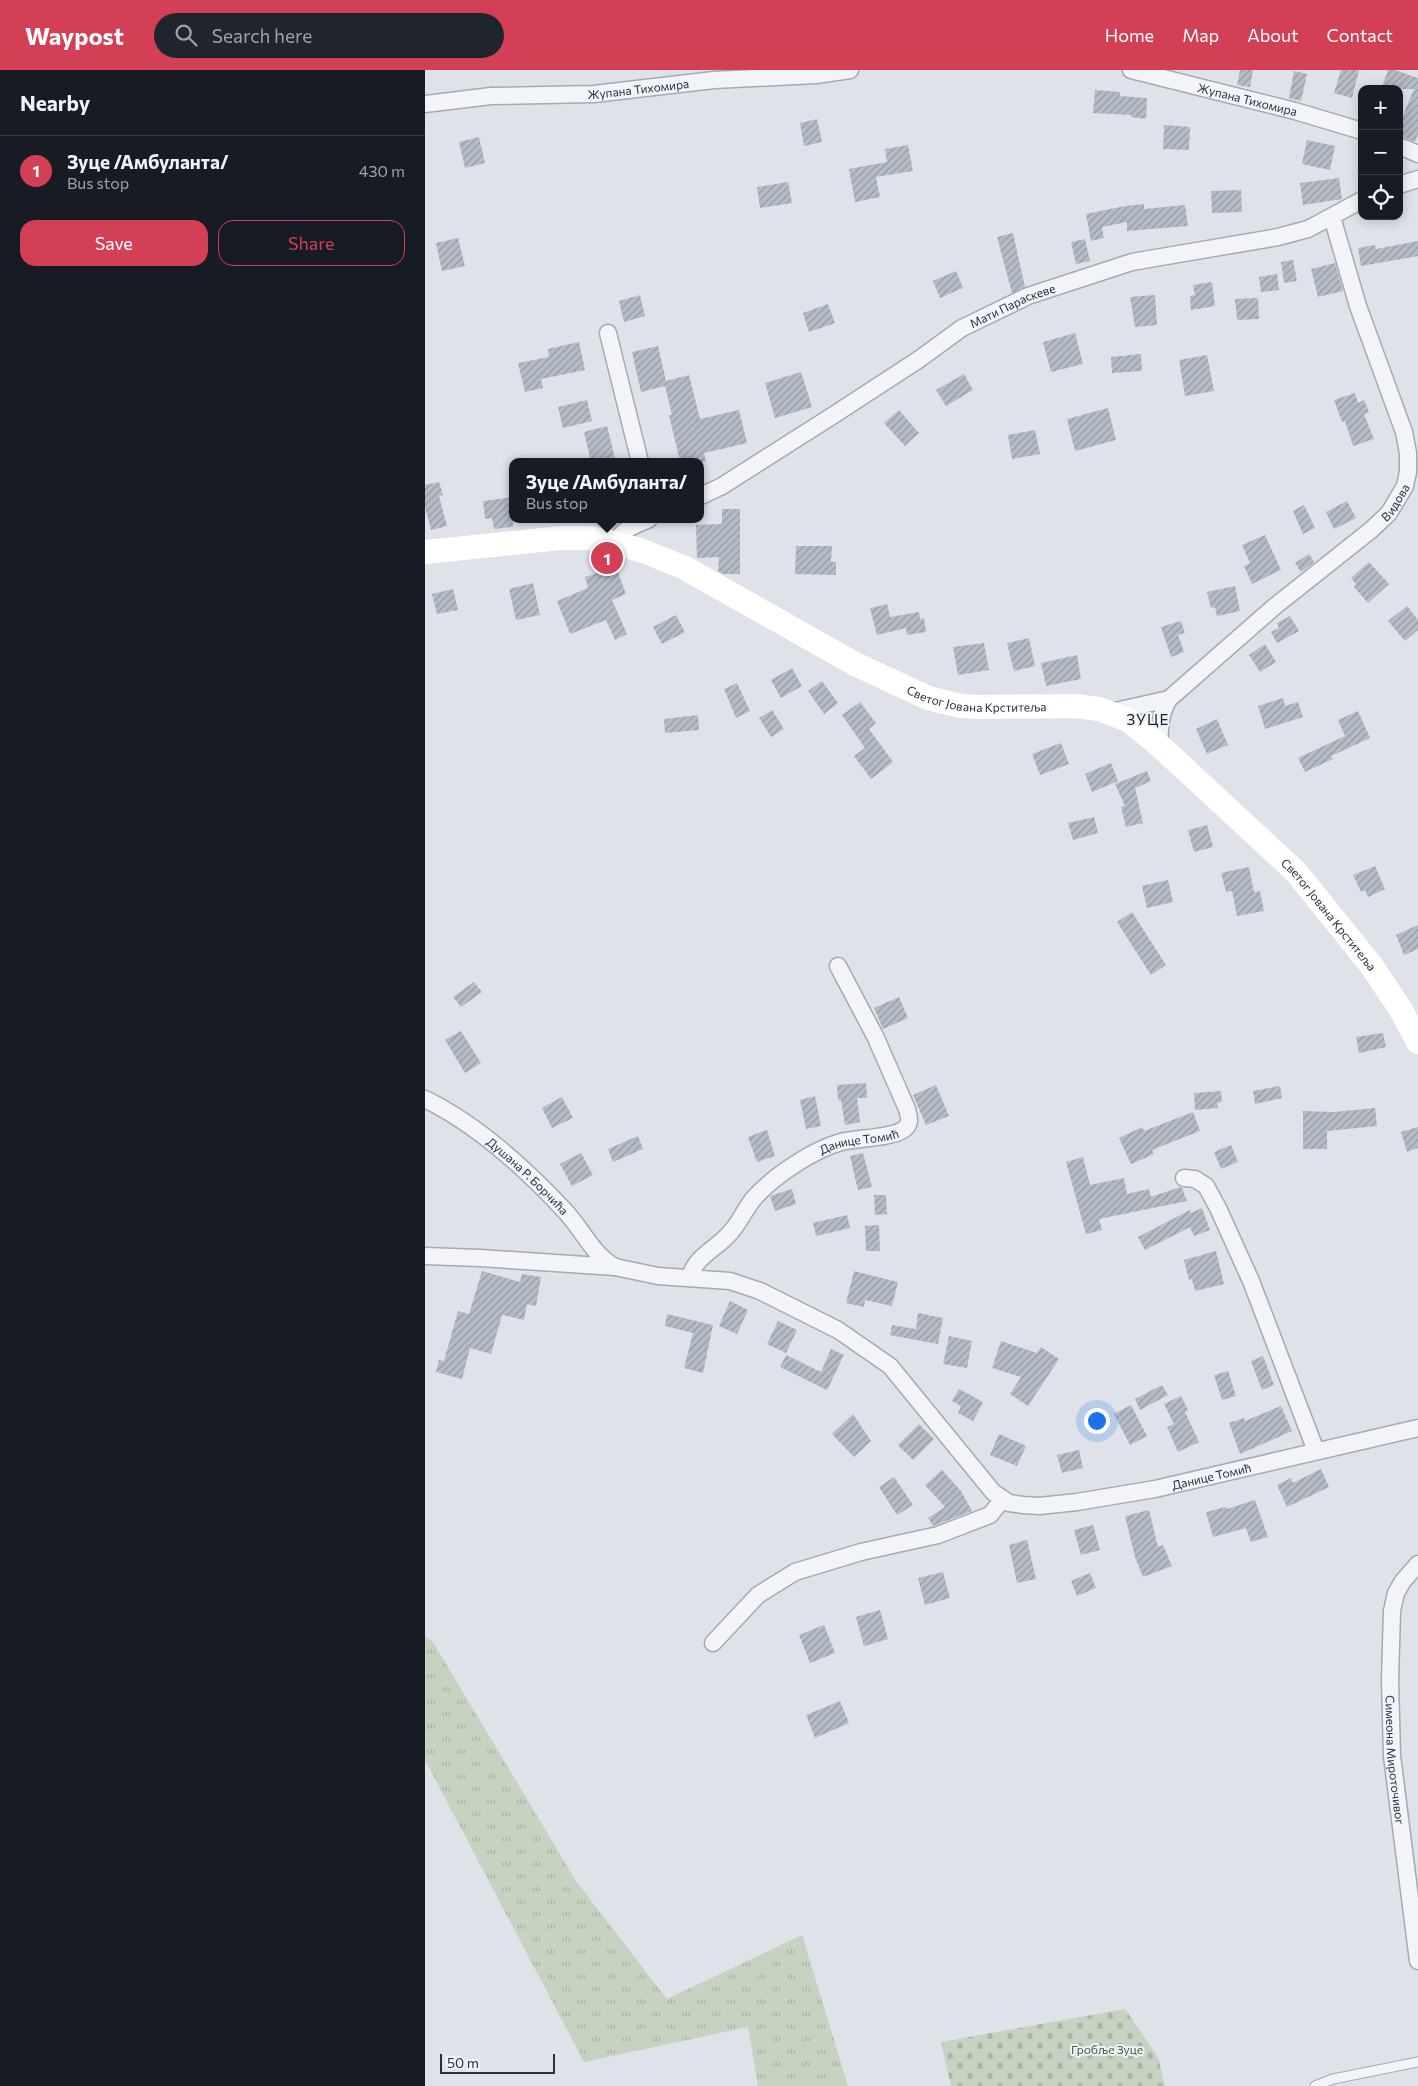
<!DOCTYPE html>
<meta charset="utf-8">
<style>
:root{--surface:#171b24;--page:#20242c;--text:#f1f3f6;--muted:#9ea1a6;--line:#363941;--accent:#d33f54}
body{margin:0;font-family:Commissioner,sans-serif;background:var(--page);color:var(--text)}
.controls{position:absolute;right:15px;top:15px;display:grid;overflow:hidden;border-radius:10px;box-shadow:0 2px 12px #0003}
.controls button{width:45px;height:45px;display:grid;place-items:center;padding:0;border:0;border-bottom:1px solid var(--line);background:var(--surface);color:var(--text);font:25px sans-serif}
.scale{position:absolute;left:15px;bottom:12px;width:115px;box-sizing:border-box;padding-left:5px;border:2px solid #273041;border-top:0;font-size:14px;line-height:18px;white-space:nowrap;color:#273041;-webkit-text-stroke:4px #eff2f7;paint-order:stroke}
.you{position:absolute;left:671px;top:1350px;width:18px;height:18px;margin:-12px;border:4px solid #fff;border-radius:50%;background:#1a73e8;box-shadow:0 0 0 8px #1a73e833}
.badge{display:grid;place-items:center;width:32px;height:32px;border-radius:50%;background:var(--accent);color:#fff;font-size:16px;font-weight:700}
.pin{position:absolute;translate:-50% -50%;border:2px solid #fff;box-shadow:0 1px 5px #0006}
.popup{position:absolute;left:84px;top:388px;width:195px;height:65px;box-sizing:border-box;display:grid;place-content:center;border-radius:10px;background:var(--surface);filter:drop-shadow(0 1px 4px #0005);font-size:16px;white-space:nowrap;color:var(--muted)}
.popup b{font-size:19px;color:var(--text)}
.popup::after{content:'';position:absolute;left:50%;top:100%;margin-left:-10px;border:10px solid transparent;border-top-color:var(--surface)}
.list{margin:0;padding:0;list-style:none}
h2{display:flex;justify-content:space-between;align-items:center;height:65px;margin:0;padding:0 20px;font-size:21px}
h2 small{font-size:16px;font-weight:400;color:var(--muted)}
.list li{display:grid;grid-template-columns:32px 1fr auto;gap:15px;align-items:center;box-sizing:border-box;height:70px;padding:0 20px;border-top:1px solid var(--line)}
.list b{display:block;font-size:19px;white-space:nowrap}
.list p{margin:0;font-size:16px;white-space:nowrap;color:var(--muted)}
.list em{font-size:16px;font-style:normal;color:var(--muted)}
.actions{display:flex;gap:10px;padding:15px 20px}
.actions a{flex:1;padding:11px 0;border:1px solid var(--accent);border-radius:15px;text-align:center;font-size:18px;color:var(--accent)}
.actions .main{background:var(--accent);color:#fff}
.icon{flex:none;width:28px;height:28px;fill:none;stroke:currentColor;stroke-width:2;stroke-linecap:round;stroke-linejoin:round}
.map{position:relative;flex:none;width:993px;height:2016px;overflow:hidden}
header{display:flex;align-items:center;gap:30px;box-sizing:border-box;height:70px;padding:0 25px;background:var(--accent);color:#fff}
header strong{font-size:24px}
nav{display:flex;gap:28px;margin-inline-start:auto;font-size:18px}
.search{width:350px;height:45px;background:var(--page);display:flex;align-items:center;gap:12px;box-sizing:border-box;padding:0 18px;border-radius:28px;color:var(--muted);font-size:19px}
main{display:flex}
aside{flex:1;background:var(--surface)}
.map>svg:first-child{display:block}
.grass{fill:url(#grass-tufts)}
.cemetery{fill:url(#cemetery-stones)}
.building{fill:url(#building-hatch)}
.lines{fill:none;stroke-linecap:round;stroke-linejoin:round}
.lane-casing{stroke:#a4aab3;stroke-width:11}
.street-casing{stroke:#a4aab3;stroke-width:19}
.lane{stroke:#f2f4f7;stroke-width:9}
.street{stroke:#f2f4f7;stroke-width:16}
.secondary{stroke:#fff;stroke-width:24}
.labels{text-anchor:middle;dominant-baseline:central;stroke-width:4;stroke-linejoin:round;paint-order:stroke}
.street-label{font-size:12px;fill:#273041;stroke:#eff2f7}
.park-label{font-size:12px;fill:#3b5d34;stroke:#eff2f7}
.quarter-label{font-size:15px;letter-spacing:1px;fill:#1a2232;stroke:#eff2f7}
</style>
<header>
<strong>Waypost</strong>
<div class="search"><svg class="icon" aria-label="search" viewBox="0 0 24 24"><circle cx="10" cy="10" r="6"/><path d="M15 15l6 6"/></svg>Search here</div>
<nav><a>Home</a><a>Map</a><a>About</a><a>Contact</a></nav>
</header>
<main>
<aside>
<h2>Nearby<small></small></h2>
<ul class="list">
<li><span class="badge">1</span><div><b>Зуце /Амбуланта/</b><p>Bus stop</p></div><em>430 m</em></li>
</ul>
<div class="actions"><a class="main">Save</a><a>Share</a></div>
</aside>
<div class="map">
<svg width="993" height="2016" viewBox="0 0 993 2016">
<defs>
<pattern id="grass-tufts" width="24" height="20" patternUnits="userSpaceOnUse" patternTransform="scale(1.25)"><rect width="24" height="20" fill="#c5d3c0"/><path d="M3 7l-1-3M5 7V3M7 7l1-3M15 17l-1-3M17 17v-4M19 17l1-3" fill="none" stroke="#a9b5a6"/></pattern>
<pattern id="cemetery-stones" width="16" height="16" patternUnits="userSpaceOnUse" patternTransform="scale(1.25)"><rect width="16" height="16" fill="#c5d3c0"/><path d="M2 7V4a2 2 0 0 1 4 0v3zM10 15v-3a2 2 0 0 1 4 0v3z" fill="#a9b5a6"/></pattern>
<pattern id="building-hatch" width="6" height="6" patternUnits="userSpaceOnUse" patternTransform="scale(1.25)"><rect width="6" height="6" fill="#b6bcc6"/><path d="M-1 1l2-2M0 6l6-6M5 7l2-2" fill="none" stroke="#9499a2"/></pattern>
</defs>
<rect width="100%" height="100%" fill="#dfe3e9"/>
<path class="grass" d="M0,1566L8,1572L151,1811L242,1929L377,1865L423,2016H333L323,1957L159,1992L0,1690Z"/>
<path class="cemetery" d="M700,1939L733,1987L740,2016H526L516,1972Z"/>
<path class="building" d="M815,0H828L825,17L812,15Z
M916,0H934L927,28L909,23Z
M963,0H970L993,8V64L990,72L974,65V55L989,19H956Z
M869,1L882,4L876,31L864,28Z
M670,20L695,22V26L722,28L721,49L706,47V45L668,43Z
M392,49L397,72L379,76L375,53Z
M739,55L765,57L764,80L738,79Z
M54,67L60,93L40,98L34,72Z
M882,70L910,76L905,100L877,94Z
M483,75L488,101L451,107L455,127L430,132L424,99L462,92L460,79Z
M914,108L917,129L878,135L875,113Z
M363,112L367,133L335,138L332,117Z
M816,120L817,142L787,143L786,121Z
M719,134V139L760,135L763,156L702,161V152L677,157L679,168L666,171L661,144L700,136Z
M588,163L600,217L587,223L572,167Z
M33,168L40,196L17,201L11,173Z
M660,169L665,191L651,194L646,172Z
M993,171V186L936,196L933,178L950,175L951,179Z
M868,190L872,211L859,213L856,192Z
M910,193L918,221L893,227L886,199Z
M531,201L538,218L515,228L508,211Z
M852,204L854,220L836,222L834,207Z
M787,212L790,236L766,240L765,226L770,225L768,215Z
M215,225L220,246L199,252L194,231Z
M730,225L732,255L710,257L705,227Z
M833,228L834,249L812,250L810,229Z
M403,234L410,253L384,262L378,243Z
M650,263L658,294L626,302L618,272Z
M154,272L160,300L116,309L118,318L100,322L93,293L124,287L123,279Z
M233,276L241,311L264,305L275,349L314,340L322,373L279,383L281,392H255L244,345H247L240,316L216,322L207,282Z
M716,284L717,301L687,303L686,287Z
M782,285L789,321L760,326L754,290Z
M376,302L387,337L350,348L340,313Z
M539,304L548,320L521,336L511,320Z
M930,323L933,333L939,330L944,342L939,344L949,369L928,376L920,351L917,352L909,330Z
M162,330L167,351L138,358L133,337Z
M683,338L691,370L650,381L642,349Z
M474,340L494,363L480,376L459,353Z
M182,356L191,392H166L159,362Z
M610,360L615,384L587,389L583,365Z
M14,412L18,425L14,426L22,456L6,460L0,437V415Z
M88,427V457L69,459L67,448L60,449L58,431Z
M922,431L931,448L909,459L901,442Z
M879,435L890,458L878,464L868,441Z
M297,439H315V504H298L293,501L294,487L272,488L271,455L297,454Z
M840,465L856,500L827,514L819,496L825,493L817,475Z
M371,476H407L406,492H411V505L370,504Z
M884,484L889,492L876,502L870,493Z
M944,492L964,514L943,533L929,517L931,514L926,508Z
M191,497L201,524L187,530L202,564L190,570L181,550L145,564L132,531L163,518L160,507Z
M108,513L115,545L91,550L84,519Z
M810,516L815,541L792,546L790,537L786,538L782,522Z
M28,519L33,540L12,544L7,524Z
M462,534L465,547L494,542L495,549L499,548L501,562L482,565L481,558L452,565L445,538Z
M982,536L993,550V560L980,571L963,551Z
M251,545L260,562L237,574L228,557Z
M865,546L874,561L852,573L846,562L854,558L852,553Z
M756,551L760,563L753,565L759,582L746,587L736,557Z
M604,568L610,596L589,601L582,573Z
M559,573L564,600L533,605L528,577Z
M840,574L851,592L835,602L824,585Z
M652,585L656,609L621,616L616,593Z
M367,598L377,616L356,628L346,610Z
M397,611L413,633L399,644L383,621Z
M312,613L325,641L311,648L299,619Z
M858,628L860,636L873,632L878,647L840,659L833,636Z
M435,632L451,653L444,659L468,692L446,709L429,686L440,678L417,645Z
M347,640L359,659L346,667L334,648Z
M933,641L945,668L906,686L908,689L880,702L873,688L920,666L913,650Z
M273,645L274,660L240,663L239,649Z
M792,649L803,675L782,684L771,659Z
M636,673L644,694L615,705L607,684Z
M686,693L693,711L667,722L660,704Z
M722,701L726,711L710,718L718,753L701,757L696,737L700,736L690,714Z
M669,747L673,763L648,770L643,753Z
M782,755L788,777L769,782L763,760Z
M950,796L960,819L943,827L940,820L936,822L928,805Z
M824,797L829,822L835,821L839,841L812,846L807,821L801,822L796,803Z
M743,810L748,832L722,838L717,816Z
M707,842L741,895L726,905L692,852Z
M993,855V879L979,885L971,865Z
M49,912L57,922L36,937L28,927Z
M474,927L483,948L458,959L449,938Z
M36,961L56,993L40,1003L20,970Z
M958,963L961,977L934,983L931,967Z
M441,1013L442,1028H432L435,1052L420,1055L416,1030H413L412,1015Z
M511,1015L524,1046L501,1055L488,1025Z
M855,1016L857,1028L830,1034L828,1021Z
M796,1021L797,1032L792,1033L793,1038L770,1040L769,1023Z
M390,1026L396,1056L381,1059L375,1030Z
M137,1027L148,1048L127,1058L117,1038Z
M950,1038L952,1056L902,1061V1079H878V1041L910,1042Z
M768,1042L775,1061L727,1080L729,1084L706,1094L694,1068L717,1057L719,1061Z
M993,1057V1078L982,1082L976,1062Z
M342,1060L350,1086L332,1092L323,1067Z
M213,1066L218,1079L188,1092L183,1079Z
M806,1075L813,1092L796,1099L789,1082Z
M156,1083L168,1105L147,1116L135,1094Z
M438,1083L447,1117L433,1120L425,1086Z
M658,1087L665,1115L699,1108L702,1124L724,1119L726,1127L755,1117L757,1118L762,1131L674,1149L677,1160L661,1164L641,1092Z
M367,1119L371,1134L350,1141L345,1126Z
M449,1125H461L462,1144L450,1145Z
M777,1138L785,1160L769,1166L765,1157L720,1180L713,1167L765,1140L766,1143Z
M422,1145L425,1158L391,1166L388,1153Z
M454,1155L455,1181H441L440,1156Z
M791,1181L799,1214L770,1221L767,1209L764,1210L759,1190Z
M57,1201L95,1212L97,1204L116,1207L111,1236L102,1234L99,1250L77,1245L66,1284L45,1278L37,1309L11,1302L14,1290L19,1291L33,1241L44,1244Z
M429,1201L473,1212L467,1236L440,1230L439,1237L421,1233Z
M305,1231L323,1240L312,1264L294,1256Z
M493,1243L518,1248L513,1274L465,1265L467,1255L491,1259Z
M242,1244L288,1255L278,1303L259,1298L268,1263L240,1256Z
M353,1251L372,1260L361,1283L342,1274Z
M524,1266L547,1271L542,1298L518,1294Z
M576,1271L612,1283L616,1277L634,1289L603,1336L585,1324L596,1307L567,1298Z
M406,1279L419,1285L402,1320L355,1297L361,1285L396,1302Z
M838,1286L849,1315L837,1320L826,1291Z
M803,1301L811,1326L797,1330L789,1305Z
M737,1315L743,1325L715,1340L710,1329Z
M534,1319L558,1332L548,1351L533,1343L536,1336L527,1331Z
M756,1326L763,1340L760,1342L774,1372L753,1382L742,1357L749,1354L739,1334Z
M706,1335L722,1366L705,1375L689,1344Z
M856,1336L867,1361L815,1384L804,1353L819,1348L820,1351Z
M428,1344L446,1371L429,1387L407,1364Z
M494,1354L509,1369L488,1390L473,1375Z
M574,1364L601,1376L592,1396L565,1385Z
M654,1380L658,1398L637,1403L632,1385Z
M896,1399L904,1417L862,1437L852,1415L866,1408L868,1413Z
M517,1400L536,1421L547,1441L508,1456L503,1448L520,1437L500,1415Z
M469,1407L488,1435L472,1445L454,1417Z
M830,1430L843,1467L826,1472L821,1458L788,1467L781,1442L801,1437L802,1439Z
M724,1440L733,1477L738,1475L747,1496L718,1507L710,1487L700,1446Z
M668,1455L675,1480L656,1485L649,1460Z
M602,1470L611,1509L592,1513L584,1475Z
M518,1502L525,1528L500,1535L493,1508Z
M665,1503L671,1518L652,1526L646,1511Z
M455,1540L463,1569L439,1576L431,1547Z
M399,1555L410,1583L385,1593L374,1565Z
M415,1631L424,1653L390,1668L381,1645Z"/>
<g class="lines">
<defs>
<path id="lane" d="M890,2016L908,2009L993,1992"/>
<g id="street">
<path id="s1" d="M706,0L870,41L937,61"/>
<path id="s2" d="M0,34L66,26L169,24L289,10L391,5L425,0"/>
<path d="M974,76L993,84"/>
<path d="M974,115L993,109"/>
<path d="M183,263L215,392"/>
<path id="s3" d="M276,426L297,416L404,348L493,290L537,258L603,226L707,192L853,167L883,159L937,130"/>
<path d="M190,473C197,459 211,455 224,449"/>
<path id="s4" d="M686,642L744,629L849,537L946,460L964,443L980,416L983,402V383L979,362L933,236L907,147"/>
<path d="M735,676C734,659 735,644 744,629"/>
<path id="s5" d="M0,1029C53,1055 100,1098 140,1141C158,1160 167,1184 190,1197"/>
<path d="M759,1108L770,1109L781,1116L793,1138L826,1211L891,1381"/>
<path id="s6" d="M0,1186L55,1188L190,1197L233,1206L305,1211L335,1221L413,1260L465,1296L568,1422L584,1433L598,1435L614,1436L652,1432L730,1419L993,1358"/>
<path id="s7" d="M265,1208C269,1187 291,1179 304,1164C315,1153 320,1138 330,1127C350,1105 388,1080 416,1072C432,1068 463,1068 476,1061C486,1056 485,1049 482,1039L450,966L413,896"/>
<path id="s8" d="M993,1494L978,1511L971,1523L967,1541L965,1610L967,1686L993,1891"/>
<path d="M288,1573L333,1525L370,1502L436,1482L513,1465L565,1445L578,1429"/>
</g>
</defs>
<use href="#lane" class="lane-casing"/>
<use href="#street" class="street-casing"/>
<use href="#lane" class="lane"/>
<use href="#street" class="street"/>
<path class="secondary" id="s9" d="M0,482L136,468H166L190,473L218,481L260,498L430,594L503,628L536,636L553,637L651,636L674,639L703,650L735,676L871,802L946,895L976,940L993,972"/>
</g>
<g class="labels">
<g class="street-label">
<text stroke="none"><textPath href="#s2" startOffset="214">Жупана Тихомира</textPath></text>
<text stroke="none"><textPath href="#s1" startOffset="120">Жупана Тихомира</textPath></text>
<text stroke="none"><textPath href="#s3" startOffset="366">Мати Параскеве</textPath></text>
<text stroke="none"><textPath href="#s4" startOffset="360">Видова</textPath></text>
<text stroke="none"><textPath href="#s9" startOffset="590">Светог Јована Крститеља</textPath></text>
<text stroke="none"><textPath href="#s9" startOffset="1025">Светог Јована Крститеља</textPath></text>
<text stroke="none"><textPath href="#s7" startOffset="226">Данице Томић</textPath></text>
<text stroke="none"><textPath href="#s5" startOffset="129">Душана Р. Борчића</textPath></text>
<text stroke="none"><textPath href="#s6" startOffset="876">Данице Томић</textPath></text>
<text stroke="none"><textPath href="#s8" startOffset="204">Симеона Мироточивог</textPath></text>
</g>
<g class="park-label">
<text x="682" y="1979">Гробље Зуце</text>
</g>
<g class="quarter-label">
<text x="723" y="649">ЗУЦЕ</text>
</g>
</g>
</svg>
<div class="controls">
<button>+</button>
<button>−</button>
<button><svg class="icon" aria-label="locate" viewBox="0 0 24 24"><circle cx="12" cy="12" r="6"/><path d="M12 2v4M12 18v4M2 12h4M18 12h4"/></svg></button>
</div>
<div class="scale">50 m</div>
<div class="you"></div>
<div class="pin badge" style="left:182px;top:488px">1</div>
<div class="popup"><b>Зуце /Амбуланта/</b>Bus stop</div>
</div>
</main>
